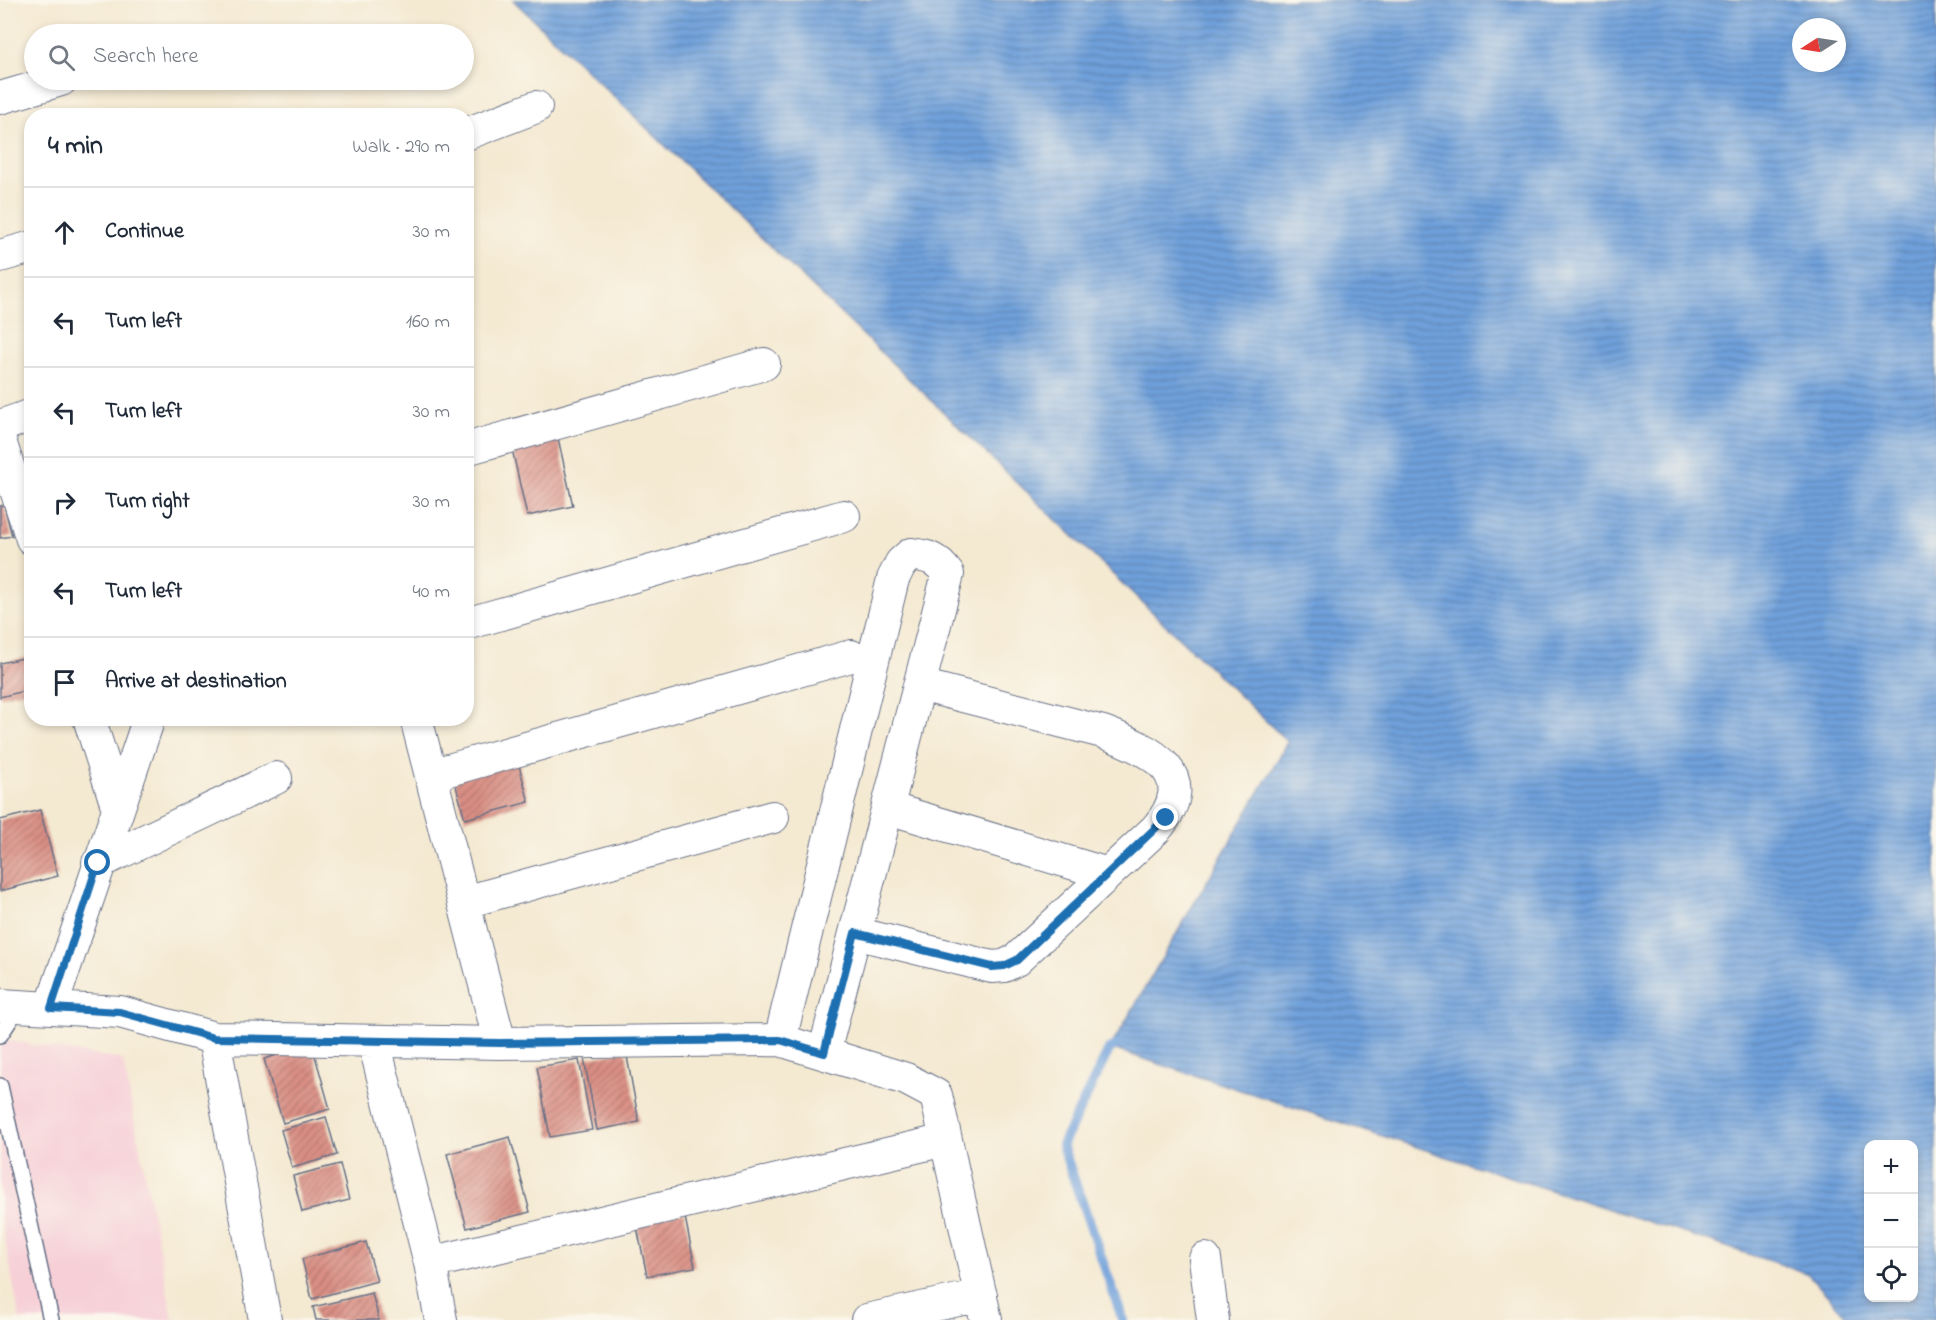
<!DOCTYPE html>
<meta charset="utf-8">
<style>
:root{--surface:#fff;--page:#f6f6f7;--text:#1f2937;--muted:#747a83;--line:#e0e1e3}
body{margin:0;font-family:"Indie Flower",sans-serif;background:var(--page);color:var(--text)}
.controls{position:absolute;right:18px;bottom:18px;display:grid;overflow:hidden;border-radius:12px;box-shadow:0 3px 9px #0003}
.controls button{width:54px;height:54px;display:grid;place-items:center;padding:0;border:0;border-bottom:2px solid var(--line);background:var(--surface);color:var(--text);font:30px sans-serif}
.compass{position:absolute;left:1792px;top:18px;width:54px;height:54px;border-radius:50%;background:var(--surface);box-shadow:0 3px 9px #0003;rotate:258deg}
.stop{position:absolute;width:18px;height:18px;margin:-14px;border:4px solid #1f6fb2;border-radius:50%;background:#fff}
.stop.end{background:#1f6fb2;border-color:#fff;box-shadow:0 2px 6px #0008}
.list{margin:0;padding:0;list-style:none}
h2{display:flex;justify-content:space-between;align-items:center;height:78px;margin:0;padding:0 24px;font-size:26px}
h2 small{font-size:20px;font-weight:400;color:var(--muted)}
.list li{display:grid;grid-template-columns:39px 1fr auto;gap:18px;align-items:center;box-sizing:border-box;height:90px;padding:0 24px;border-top:2px solid var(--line)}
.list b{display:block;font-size:22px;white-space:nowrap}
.list em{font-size:20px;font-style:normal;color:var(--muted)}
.icon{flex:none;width:33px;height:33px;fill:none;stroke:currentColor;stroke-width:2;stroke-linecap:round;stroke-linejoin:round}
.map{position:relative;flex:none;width:1936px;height:1320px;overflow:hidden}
.search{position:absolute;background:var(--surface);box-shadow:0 3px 9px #0003;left:24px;top:24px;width:450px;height:66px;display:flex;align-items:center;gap:15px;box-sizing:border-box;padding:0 21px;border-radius:33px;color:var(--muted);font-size:22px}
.panel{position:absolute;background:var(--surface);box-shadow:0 3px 9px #0003;left:24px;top:108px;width:450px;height:618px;border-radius:24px}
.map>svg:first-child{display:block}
.built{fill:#f6cfd7}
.water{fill:url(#water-rules);stroke:#46689c;stroke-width:1.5;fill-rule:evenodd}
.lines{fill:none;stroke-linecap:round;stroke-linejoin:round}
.stream{stroke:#70a0da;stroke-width:10}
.building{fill:url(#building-hatch)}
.service-casing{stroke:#677086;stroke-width:18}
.minor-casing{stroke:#677086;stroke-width:34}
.service{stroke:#fff;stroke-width:15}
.minor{stroke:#fff;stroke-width:32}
.route{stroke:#1f6fb2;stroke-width:8}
</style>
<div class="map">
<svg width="1936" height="1320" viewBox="0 0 1936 1320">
<defs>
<pattern id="water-rules" width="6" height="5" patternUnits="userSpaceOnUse" patternTransform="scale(1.5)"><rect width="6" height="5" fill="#70a0da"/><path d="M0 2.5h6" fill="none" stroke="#5b83b4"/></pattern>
<pattern id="building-hatch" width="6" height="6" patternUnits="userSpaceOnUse" patternTransform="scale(1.5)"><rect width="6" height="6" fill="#da8f84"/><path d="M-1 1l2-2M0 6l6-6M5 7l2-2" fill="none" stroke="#b0756f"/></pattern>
</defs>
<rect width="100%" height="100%" fill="#fbf7ec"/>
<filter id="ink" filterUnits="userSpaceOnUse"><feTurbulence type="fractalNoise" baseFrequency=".0167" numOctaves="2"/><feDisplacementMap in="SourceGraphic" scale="12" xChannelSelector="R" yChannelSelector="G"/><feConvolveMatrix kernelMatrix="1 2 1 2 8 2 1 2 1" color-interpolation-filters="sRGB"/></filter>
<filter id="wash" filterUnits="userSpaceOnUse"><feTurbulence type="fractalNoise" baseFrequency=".008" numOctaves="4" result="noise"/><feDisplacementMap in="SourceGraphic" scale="24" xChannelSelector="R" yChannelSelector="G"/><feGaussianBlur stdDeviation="1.35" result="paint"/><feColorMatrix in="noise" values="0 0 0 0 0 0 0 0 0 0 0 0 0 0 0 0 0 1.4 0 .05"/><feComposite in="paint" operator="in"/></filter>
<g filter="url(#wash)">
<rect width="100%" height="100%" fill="#f4e9d1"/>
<path class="built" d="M0,1039L123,1060L173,1320H20L0,1214Z"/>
<path class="water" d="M513,0H1936V1320H1850L1807,1273L1110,1048L1288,742ZM1801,27H1837V63H1801ZM1868,1144H1914V1298H1868Z"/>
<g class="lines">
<path class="stream" d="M1122,1043L1110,1048L1062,1145L1123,1320"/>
</g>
<g id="blocks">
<path class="building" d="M558,438L573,506L527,516L512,449Z
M4,505L12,536L0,538V506Z
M32,656V689L0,697V663Z
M517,758L529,802L465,819L453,775Z
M40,810L58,876L0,891V820Z
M312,1045L330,1109L283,1123L264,1059Z
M626,1051L639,1122L597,1130L584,1058Z
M579,1060L592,1130L550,1137L537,1067Z
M326,1117L337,1155L292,1168L281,1130Z
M510,1137L530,1212L467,1228L447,1154Z
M340,1164L349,1200L302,1212L293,1176Z
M684,1212L695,1267L647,1276L636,1222Z
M366,1242L377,1281L312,1299L302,1259Z
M372,1293L379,1320H316L313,1307Z"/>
</g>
</g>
<g filter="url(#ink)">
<use href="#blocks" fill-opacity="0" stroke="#677086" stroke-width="1.5"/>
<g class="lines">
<defs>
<path id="service" d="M0,1035L19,1006
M0,1086L51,1320"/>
<path id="minor" d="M0,98L61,80
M466,134L536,107
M0,256L32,247
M0,426L32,415
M0,441L32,539
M466,449L764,364
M466,624L844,516
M89,718L118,809
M416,718L500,1043
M431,775L851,656
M888,808L1108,874
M98,863L276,778
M465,902L773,817
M855,933L992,967L1004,966L1016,960L1156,829C1203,774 1151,750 1103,732L920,685
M0,1005L120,1012L214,1038
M51,1008L149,718
M780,1040L893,579L901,563L911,554C929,556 937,559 948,574L824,1053
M374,1042L430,1263L441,1320
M1205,1259L1213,1320
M430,1263L945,1140
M265,1320L214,1038L500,1043L780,1040L906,1079L936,1095L986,1320
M867,1320L981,1295"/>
</defs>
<use href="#service" class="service-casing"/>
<use href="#minor" class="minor-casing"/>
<use href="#service" class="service"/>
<use href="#minor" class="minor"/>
</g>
</g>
<g class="lines" filter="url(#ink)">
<path class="route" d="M98,863L51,1008L120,1012L214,1038L500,1043L780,1040L824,1053L855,933L992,967L1004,966L1017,960L1166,818"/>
</g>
</svg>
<div class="controls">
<button>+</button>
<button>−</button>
<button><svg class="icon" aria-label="locate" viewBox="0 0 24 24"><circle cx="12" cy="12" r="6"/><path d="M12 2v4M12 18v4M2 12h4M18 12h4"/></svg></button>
</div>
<svg class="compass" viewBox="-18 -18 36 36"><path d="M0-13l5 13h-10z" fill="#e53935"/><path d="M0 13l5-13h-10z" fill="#747a83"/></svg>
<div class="stop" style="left:98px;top:863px"></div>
<div class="stop end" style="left:1166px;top:818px"></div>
<div class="search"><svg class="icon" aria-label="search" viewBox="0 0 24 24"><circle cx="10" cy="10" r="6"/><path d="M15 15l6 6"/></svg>Search here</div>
<section class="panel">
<h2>4 min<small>Walk · 290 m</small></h2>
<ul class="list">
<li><svg class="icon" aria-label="ahead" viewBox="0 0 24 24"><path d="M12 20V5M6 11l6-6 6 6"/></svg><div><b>Continue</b></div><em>30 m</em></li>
<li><svg class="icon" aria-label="left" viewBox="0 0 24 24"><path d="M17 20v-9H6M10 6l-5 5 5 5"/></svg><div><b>Turn left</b></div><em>160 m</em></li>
<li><svg class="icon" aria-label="left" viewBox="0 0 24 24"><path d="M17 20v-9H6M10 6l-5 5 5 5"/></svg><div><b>Turn left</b></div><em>30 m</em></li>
<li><svg class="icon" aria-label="right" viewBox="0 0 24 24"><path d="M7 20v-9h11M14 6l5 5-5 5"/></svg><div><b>Turn right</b></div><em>30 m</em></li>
<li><svg class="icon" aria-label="left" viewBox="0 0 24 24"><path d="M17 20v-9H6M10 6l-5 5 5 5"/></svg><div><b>Turn left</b></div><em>40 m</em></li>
<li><svg class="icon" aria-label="arrive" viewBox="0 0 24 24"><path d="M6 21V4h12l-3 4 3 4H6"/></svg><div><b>Arrive at destination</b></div></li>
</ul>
</section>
</div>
